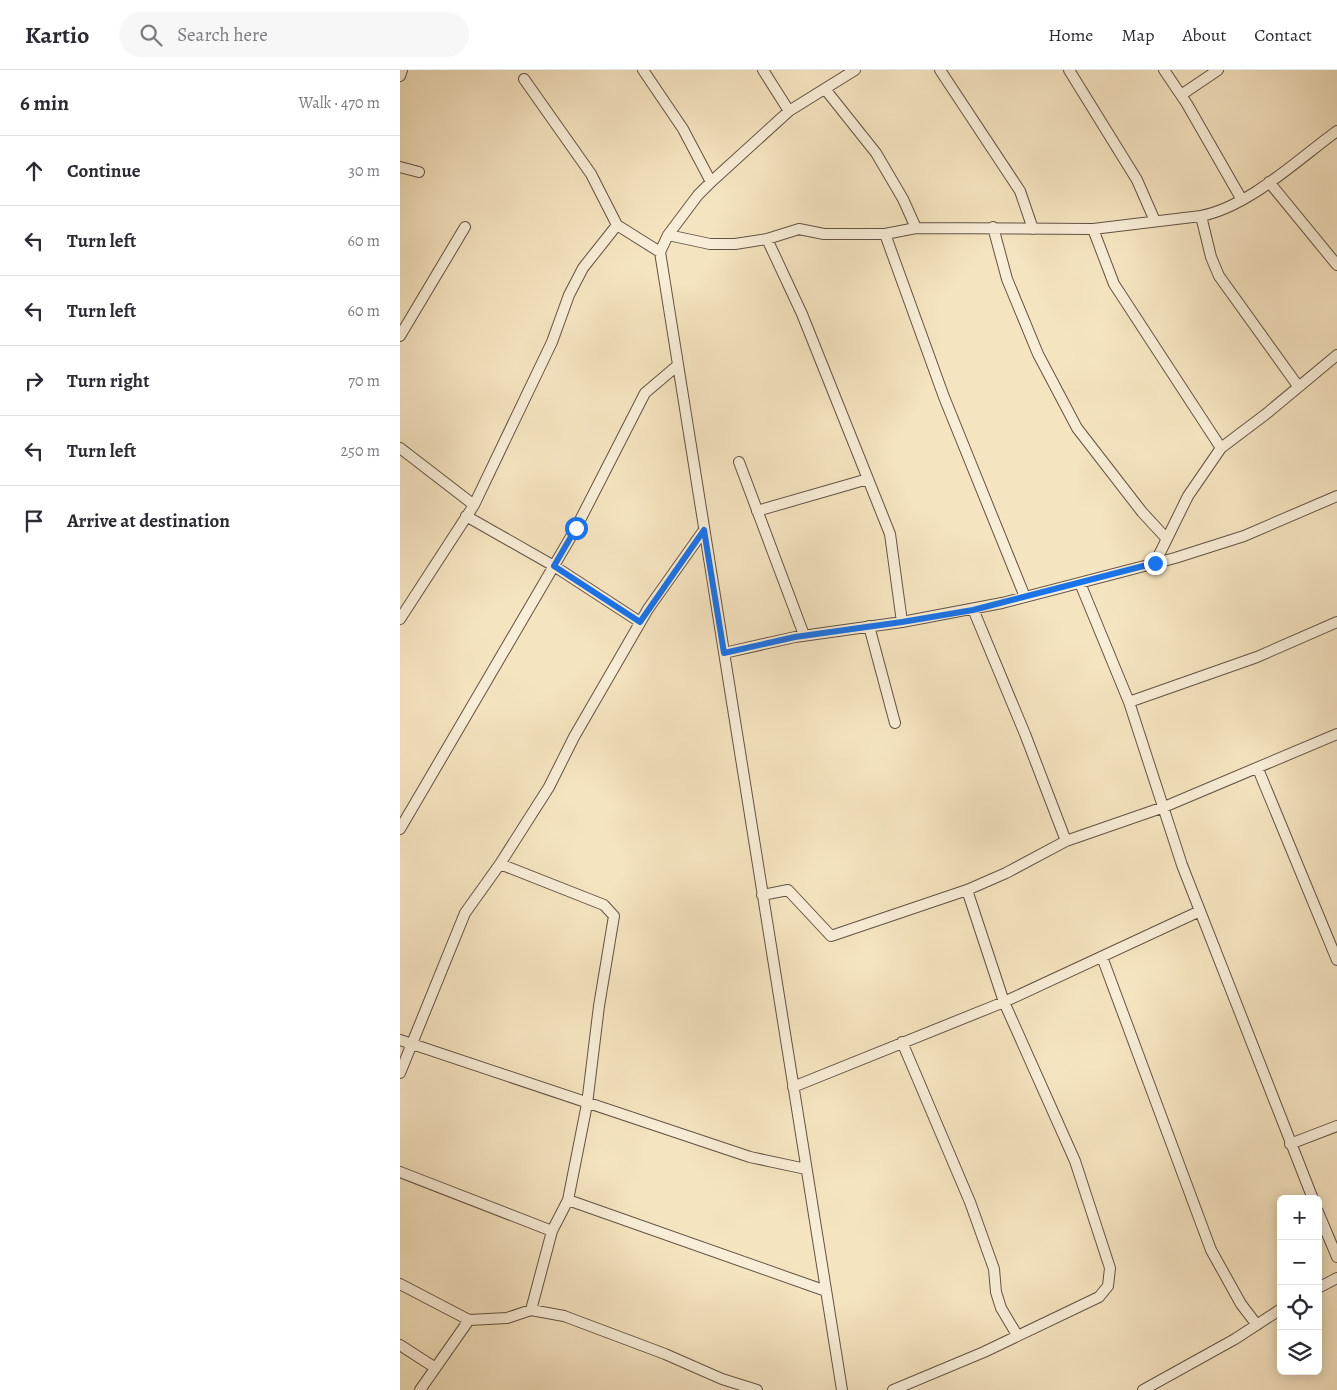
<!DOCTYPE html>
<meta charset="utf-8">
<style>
:root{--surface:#fff;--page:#f7f7f7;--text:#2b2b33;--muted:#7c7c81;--line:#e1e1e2}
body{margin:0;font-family:Alegreya,serif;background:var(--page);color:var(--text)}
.controls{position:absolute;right:15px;bottom:15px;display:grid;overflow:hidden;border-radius:8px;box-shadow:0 2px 12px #0003}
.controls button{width:45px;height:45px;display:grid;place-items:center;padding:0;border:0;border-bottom:1px solid var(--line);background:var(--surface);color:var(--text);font:25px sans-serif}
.stop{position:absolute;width:15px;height:15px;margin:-11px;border:4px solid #1a73e8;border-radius:50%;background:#fff}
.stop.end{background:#1a73e8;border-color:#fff;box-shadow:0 1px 5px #0008}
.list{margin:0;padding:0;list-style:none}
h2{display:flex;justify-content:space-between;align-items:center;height:65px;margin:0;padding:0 20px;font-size:21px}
h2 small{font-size:16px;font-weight:400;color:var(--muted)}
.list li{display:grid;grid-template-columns:32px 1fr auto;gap:15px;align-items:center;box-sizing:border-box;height:70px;padding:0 20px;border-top:1px solid var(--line)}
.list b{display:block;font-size:19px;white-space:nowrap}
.list em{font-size:16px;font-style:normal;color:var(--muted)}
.icon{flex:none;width:28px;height:28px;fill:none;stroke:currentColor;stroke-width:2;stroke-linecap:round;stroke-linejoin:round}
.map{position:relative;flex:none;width:937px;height:1320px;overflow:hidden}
header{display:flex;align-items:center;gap:30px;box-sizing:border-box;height:70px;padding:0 25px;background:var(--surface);border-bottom:1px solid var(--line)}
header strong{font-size:24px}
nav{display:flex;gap:28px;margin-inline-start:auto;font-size:18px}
.search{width:350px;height:45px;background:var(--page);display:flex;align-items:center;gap:12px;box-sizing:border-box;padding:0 18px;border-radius:28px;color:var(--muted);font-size:19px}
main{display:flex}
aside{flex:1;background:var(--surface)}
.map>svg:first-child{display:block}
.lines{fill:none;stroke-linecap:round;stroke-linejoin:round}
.minor-casing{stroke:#635243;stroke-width:12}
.minor{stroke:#f8edd6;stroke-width:10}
.route{stroke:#1a73e8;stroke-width:6}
</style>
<header>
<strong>Kartio</strong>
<div class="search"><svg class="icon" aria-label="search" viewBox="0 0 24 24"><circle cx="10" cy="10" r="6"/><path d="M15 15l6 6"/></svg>Search here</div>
<nav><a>Home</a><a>Map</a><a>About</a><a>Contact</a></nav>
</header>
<main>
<aside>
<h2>6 min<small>Walk · 470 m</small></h2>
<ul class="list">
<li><svg class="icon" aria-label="ahead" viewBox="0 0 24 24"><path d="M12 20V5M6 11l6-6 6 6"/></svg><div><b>Continue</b></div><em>30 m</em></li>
<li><svg class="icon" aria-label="left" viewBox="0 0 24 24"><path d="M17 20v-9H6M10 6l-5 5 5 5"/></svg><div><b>Turn left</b></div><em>60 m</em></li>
<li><svg class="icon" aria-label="left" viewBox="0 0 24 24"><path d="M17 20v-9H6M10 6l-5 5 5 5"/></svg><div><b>Turn left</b></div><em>60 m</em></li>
<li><svg class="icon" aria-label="right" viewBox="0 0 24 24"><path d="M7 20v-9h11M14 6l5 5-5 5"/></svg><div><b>Turn right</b></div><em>70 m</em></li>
<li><svg class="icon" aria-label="left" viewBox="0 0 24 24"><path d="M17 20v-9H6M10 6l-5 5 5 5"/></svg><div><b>Turn left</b></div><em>250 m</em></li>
<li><svg class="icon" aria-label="arrive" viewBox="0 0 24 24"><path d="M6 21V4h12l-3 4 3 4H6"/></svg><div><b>Arrive at destination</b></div></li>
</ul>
</aside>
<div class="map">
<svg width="937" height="1320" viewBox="0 0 937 1320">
<rect width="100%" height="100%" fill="#f5e4c0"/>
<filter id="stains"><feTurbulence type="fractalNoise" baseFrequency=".004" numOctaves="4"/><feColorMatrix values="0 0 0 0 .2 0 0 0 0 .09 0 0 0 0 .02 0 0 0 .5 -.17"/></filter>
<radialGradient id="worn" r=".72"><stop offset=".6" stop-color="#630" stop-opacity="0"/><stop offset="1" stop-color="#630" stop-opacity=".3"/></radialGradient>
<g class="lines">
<defs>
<path id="minor" d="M243,0L283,59L311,112
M363,0L389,41
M540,0L620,121L633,159
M669,0L737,110L755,151
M764,0L787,34L842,130
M0,6L2,0
M124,9L191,104L217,155
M425,19L476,83L503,129L516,158
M781,25L818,0
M0,97L19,102
M869,112L937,195
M801,146L811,187L819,206L898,316
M593,157L607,209L638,284L677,358L742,442L766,468
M693,159L714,214L821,378
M485,164L544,327L625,527
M268,165L310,174H335L367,169L399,159L424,164H485L516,158L693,159L801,146C850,136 897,90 937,61
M367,169L402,244L490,464L502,552
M0,266L65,157
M0,378L74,435
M339,392L404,565
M357,441L468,409
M66,446L154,496L240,552
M755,493L788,426L821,378L866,344L937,285
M680,513L729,632L782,795L913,1129
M573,539L625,664L666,771
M0,549L74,435L152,272L169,225L183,198L217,155L260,182
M469,556L495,653
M324,583L395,567L502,552L602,533L775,488L844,466L937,426
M729,632L857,587L937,552
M858,699L937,890
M0,759L176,458L245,323L278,295
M100,794L204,835L214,846L199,936L187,1034L168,1130L152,1161L131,1240
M362,825L388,820L431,866L567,820L606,803L666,771L764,737L937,664
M702,887L811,1180L841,1234L857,1255
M0,970L350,1087L406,1099
M502,972L570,1132L594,1199L596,1222L601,1238L617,1265
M0,1003L65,843L100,794L149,717L174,667L248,539L304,460
M393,1017L604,932L800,841
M890,1074L937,1056
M0,1102L152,1161
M168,1130L426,1221
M918,1142L937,1187
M0,1214L69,1250L107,1248L131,1240L164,1246L265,1284L322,1309L357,1320
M918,1218L937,1208
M0,1275L34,1297
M20,1320L69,1250
M442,1320L260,182L268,165L298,125L311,112L389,41L455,0
M493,1320L584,1282L699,1227L708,1216L710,1198L675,1091L604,932L567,820
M743,1320L835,1269L881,1239"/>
</defs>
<use href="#minor" class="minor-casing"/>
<use href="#minor" class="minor"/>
</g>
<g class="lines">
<path class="route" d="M176,458L154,496L240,552L304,460L324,583L395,567L502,552L573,540L755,493"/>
</g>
<rect width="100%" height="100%" filter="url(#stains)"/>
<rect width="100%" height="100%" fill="url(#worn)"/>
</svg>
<div class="controls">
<button>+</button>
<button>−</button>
<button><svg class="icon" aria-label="locate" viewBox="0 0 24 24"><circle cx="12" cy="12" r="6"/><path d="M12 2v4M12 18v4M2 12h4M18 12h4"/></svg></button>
<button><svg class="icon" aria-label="layers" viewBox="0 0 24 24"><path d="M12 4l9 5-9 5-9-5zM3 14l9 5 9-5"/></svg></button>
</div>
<div class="stop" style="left:176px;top:458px"></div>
<div class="stop end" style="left:755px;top:493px"></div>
</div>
</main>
